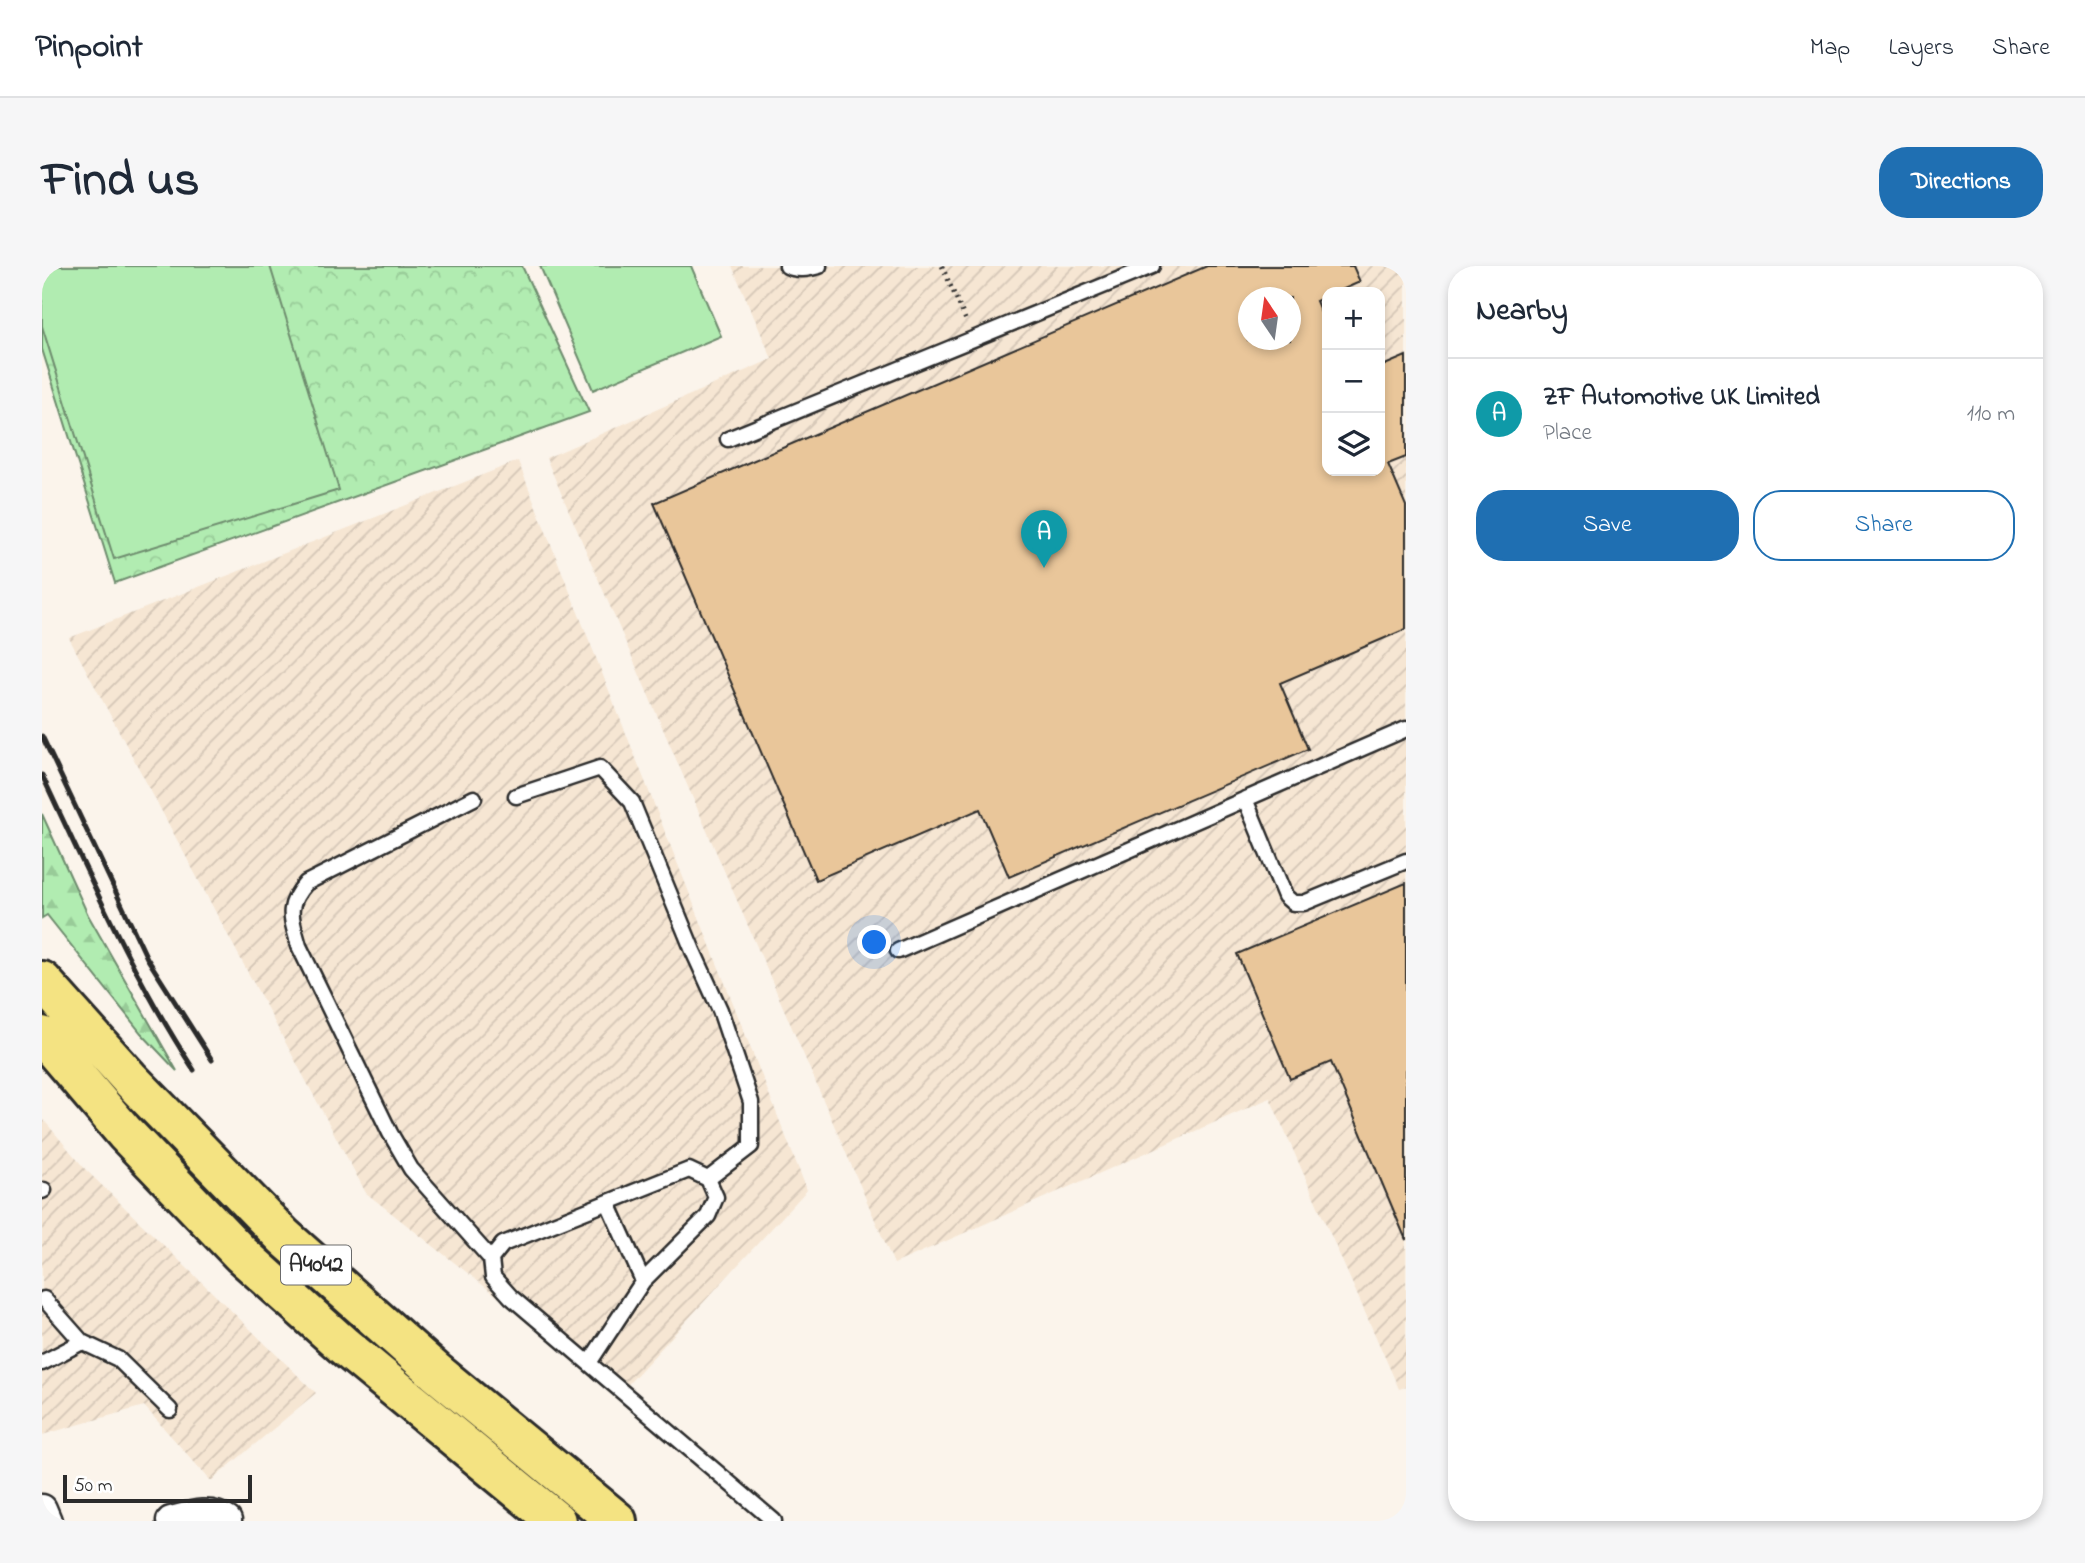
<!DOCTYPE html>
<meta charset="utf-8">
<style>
:root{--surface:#fff;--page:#f6f6f7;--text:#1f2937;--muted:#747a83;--line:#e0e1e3;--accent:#1f6fb2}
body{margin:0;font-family:"Indie Flower",sans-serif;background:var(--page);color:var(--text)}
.controls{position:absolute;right:21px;top:21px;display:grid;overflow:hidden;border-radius:14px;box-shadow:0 4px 10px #0003}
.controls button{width:63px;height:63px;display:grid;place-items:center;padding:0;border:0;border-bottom:2px solid var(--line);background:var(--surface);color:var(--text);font:35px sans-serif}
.compass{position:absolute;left:1196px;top:21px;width:63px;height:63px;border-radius:50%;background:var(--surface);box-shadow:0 4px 10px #0003;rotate:347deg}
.scale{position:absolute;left:21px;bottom:18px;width:189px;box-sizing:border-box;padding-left:7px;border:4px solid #2b2b2b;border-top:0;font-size:19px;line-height:24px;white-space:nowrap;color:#2b2b2b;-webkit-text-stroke:5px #fff;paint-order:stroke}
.you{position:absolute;left:833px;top:677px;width:24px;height:24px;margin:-18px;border:5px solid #fff;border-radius:50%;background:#1a73e8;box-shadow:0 0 0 10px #1a73e833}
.badge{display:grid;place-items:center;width:46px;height:46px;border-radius:50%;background:var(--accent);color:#fff;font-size:23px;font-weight:700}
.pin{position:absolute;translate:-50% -58px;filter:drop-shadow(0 2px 4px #0008)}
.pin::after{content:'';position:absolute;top:37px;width:24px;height:21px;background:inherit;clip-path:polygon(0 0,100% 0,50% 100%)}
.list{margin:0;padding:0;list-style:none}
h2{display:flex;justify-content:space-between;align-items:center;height:91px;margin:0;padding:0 28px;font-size:30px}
h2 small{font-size:23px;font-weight:400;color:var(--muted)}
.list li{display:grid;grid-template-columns:46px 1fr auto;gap:21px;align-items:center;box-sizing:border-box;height:112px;padding:0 28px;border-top:2px solid var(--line)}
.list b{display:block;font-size:26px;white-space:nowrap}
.list p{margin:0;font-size:23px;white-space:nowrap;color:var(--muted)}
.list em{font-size:23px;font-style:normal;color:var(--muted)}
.actions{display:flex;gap:14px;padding:21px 28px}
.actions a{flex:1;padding:16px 0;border:2px solid var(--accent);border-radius:28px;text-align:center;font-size:24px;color:var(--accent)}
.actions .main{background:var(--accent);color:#fff}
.icon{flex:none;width:38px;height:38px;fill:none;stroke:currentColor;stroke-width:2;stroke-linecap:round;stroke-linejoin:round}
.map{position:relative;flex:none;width:1364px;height:1255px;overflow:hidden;border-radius:28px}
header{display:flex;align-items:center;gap:42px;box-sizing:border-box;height:98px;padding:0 35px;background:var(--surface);border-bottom:2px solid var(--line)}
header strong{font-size:33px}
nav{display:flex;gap:38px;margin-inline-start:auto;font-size:24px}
.intro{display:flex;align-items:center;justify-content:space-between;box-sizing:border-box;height:168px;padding:0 42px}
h1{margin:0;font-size:49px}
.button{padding:18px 32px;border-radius:28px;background:var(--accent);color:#fff;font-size:24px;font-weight:700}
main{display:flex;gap:42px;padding:0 42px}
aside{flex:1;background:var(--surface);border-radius:28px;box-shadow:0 4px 10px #0003}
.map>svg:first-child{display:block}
.industrial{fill:url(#industrial-furrows);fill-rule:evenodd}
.forest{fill:url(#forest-firs);stroke:#6e8c6e;stroke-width:2}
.park{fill:url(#park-crowns);stroke:#6e8c6e;stroke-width:2}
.garden{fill:#b1ecb1;stroke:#6e8c6e;stroke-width:2}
.building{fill:#e9c69a;stroke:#2b2b2b;stroke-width:2;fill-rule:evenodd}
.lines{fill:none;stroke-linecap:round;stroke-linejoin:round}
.service-casing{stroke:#2b2b2b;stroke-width:19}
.minor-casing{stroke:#2b2b2b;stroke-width:33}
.trunk-casing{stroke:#2b2b2b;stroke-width:44}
.path{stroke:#2b2b2b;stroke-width:4.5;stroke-dasharray:2 5;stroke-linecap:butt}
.service{stroke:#fff;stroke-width:14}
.minor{stroke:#fff;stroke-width:28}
.trunk{stroke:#f4e382;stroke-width:38}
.rail{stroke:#2b2b2b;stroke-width:5}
.labels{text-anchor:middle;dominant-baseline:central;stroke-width:6;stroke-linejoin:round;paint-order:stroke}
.shield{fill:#fff;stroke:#6b6b6b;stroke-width:2}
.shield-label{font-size:23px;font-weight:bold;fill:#2b2b2b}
</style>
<header>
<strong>Pinpoint</strong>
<nav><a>Map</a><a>Layers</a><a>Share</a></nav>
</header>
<div class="intro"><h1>Find us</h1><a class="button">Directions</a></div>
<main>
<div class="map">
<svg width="1364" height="1255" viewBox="0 0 1364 1255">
<defs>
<pattern id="industrial-furrows" width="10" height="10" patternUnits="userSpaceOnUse" patternTransform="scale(1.75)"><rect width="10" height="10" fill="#f6e6d3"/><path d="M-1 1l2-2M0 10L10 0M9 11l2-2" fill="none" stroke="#d3c5b5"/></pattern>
<pattern id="forest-firs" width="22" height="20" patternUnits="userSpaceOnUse" patternTransform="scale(1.75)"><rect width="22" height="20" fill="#b1ecb1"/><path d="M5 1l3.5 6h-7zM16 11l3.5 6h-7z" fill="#98cb98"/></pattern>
<pattern id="park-crowns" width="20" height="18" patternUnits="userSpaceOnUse" patternTransform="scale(1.75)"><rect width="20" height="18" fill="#b1ecb1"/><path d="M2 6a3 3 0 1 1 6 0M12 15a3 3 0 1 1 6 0" fill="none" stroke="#98cb98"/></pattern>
</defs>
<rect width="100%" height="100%" fill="#fbf4eb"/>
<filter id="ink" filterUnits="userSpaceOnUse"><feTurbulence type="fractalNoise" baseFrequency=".0143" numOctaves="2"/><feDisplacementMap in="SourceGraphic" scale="14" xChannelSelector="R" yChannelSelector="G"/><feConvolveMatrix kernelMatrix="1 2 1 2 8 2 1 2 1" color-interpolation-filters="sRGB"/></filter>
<g filter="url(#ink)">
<path class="industrial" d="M690,0H1364V1121L1357,1123L1228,832L852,998L504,192L730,93ZM1285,26H1338V205H1285ZM1206,32H1248V74H1206Z
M476,195L765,924L578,1127L324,927L27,372Z
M0,852L44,904L274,1127L169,1215L102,1140L0,1169Z"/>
<path class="forest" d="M0,548L46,649L135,805L99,767L5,649L0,652Z"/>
<path class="park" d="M0,0H480L547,146L73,317L0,83Z"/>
<path class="garden" d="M0,0H228L297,224L72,293L0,60Z
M498,0H649L679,70L551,124Z"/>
<path class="building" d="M1165,0H1311L1318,16L1295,26H1285V30L1274,35L1285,61V205H1338V101L1364,90V191L1346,198L1364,240V363L1238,417L1266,483L967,611L938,543L774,614L612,237ZM1206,32H1248V74H1206Z
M1364,617V974L1289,796L1248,813L1195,688Z"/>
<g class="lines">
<defs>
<path id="service" d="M745,0C755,5 766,3 777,0
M686,173L1110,0
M474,530L558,502L590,536L651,685L678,744L709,836V880L666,913
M432,532L264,617C243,641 249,651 257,680L348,867L369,903L449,993
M1203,533L1243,630L1251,637H1262L1364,595
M856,685L1364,463
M0,925L2,924
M566,937L601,1015
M2,1033L40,1076
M0,1097L40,1076L76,1093L128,1144
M547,1097L601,1015L666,950L674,931L666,913L647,904L461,978L449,993L451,1011L469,1031L732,1255"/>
<path id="minor" d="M0,1243L5,1255
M129,1255C148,1250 168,1243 185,1255"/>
<path id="trunk" d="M0,715L87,812L242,971L394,1106L575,1255
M0,770L83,867L199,988L302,1080L514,1255"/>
</defs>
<use href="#service" class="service-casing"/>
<use href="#minor" class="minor-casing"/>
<use href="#trunk" class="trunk-casing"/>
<path class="path" d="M900,0L925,57"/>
<use href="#service" class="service"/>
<use href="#minor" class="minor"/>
<use href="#trunk" class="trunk"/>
<path class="rail" d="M0,470L105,692L170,794
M0,509C47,609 91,711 152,804"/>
</g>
</g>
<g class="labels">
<rect class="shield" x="239" y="979.5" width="70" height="39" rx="5"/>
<g class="shield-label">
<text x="274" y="999">A4042</text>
</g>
</g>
</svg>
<div class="controls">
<button>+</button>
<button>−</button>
<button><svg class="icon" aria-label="layers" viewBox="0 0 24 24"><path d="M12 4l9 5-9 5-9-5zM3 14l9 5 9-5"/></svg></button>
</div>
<svg class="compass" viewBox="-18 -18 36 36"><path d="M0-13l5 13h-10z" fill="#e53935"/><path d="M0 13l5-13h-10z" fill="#747a83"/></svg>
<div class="scale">50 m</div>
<div class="you"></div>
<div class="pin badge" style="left:1002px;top:302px;background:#0f9aa8">A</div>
</div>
<aside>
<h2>Nearby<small></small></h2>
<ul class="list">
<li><span class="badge" style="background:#0f9aa8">A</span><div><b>ZF Automotive UK Limited</b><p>Place</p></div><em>110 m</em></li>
</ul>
<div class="actions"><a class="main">Save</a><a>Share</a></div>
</aside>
</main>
